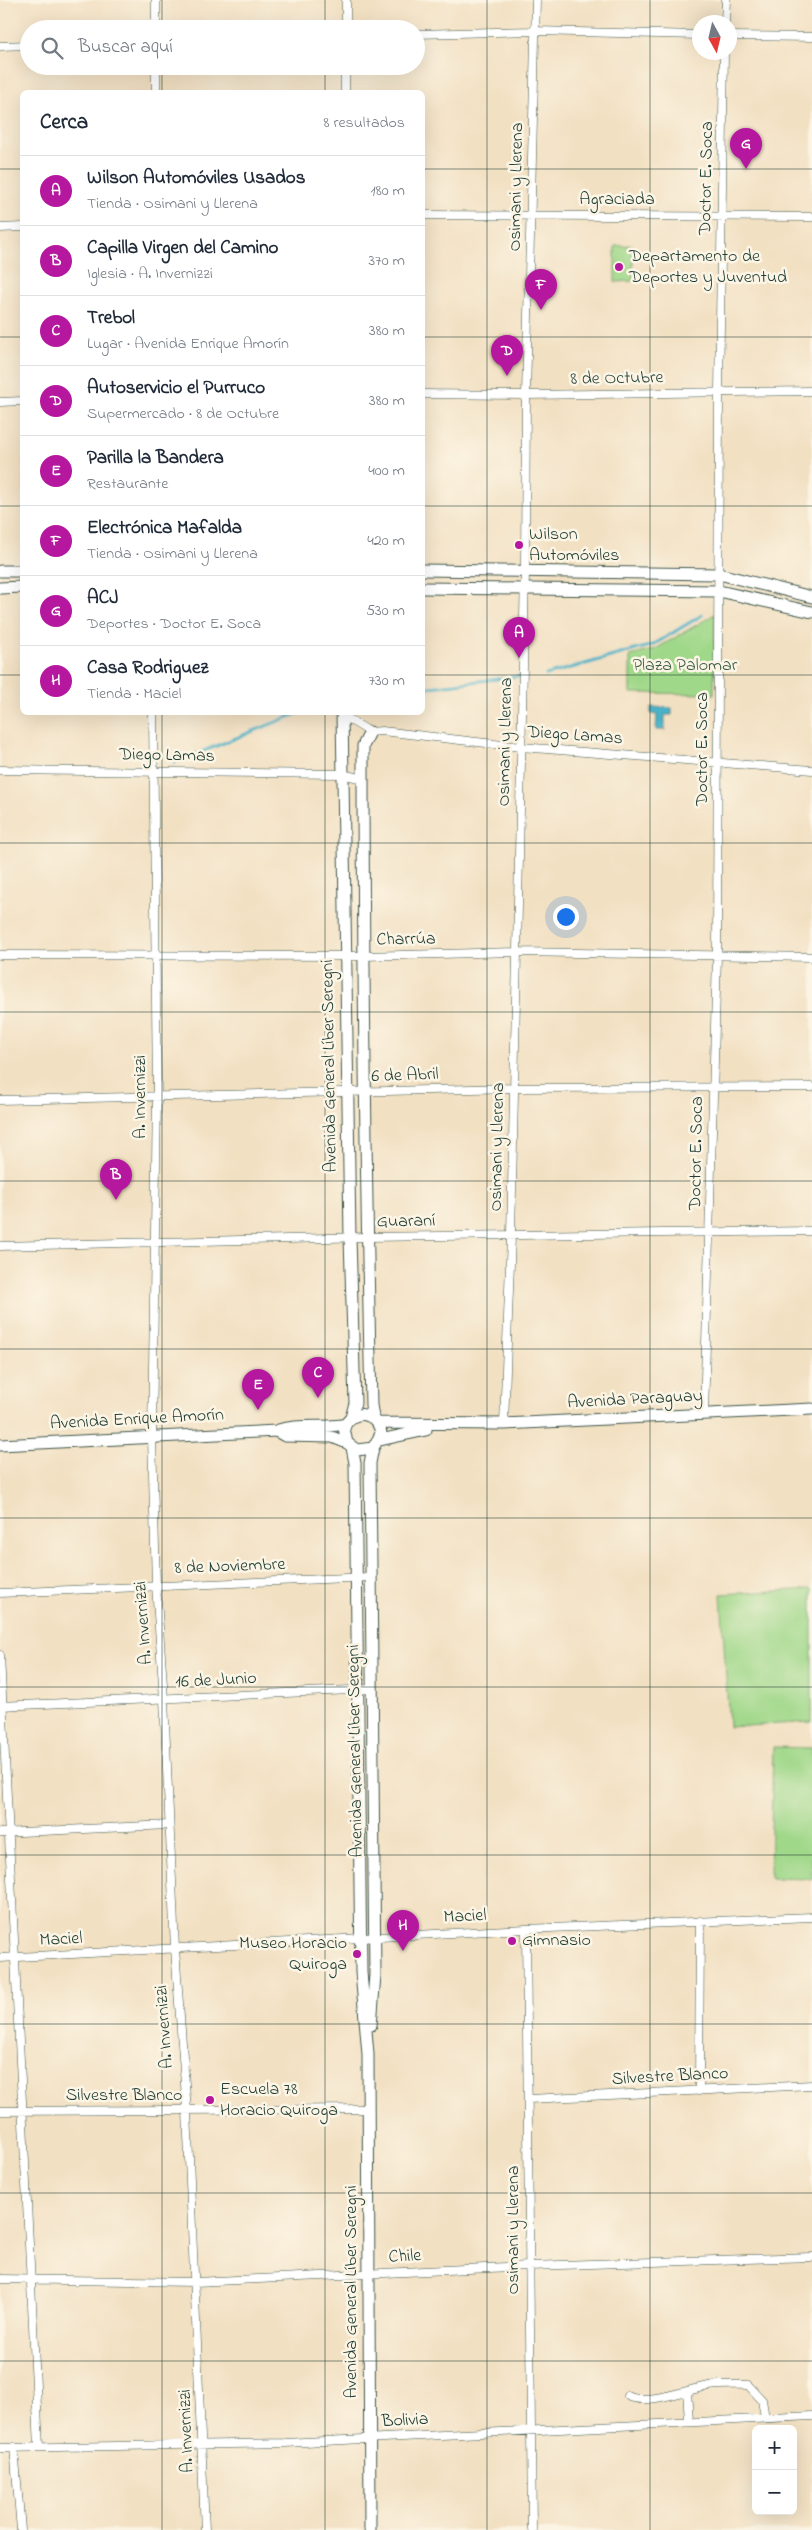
<!DOCTYPE html>
<html lang="es">
<meta charset="utf-8">
<style>
:root{--surface:#fff;--page:#f6f6f7;--text:#1f2937;--muted:#747a83;--line:#e0e1e3;--accent:#b5179e}
body{margin:0;font-family:"Indie Flower",sans-serif;background:var(--page);color:var(--text)}
.controls{position:absolute;right:15px;bottom:15px;display:grid;overflow:hidden;border-radius:8px;box-shadow:0 5px 20px #0002}
.controls button{width:45px;height:45px;display:grid;place-items:center;padding:0;border:0;border-bottom:1px solid var(--line);background:var(--surface);color:var(--text);font:25px sans-serif}
.compass{position:absolute;left:692px;top:15px;width:45px;height:45px;border-radius:50%;background:var(--surface);box-shadow:0 5px 20px #0002;rotate:172deg}
.you{position:absolute;left:565px;top:916px;width:18px;height:18px;margin:-12px;border:4px solid #fff;border-radius:50%;background:#1a73e8;box-shadow:0 0 0 8px #1a73e833}
.badge{display:grid;place-items:center;width:32px;height:32px;border-radius:50%;background:var(--accent);color:#fff;font-size:16px;font-weight:700}
.pin{position:absolute;translate:-50% -41px;filter:drop-shadow(0 1px 2px #0008)}
.pin::after{content:'';position:absolute;top:26px;width:18px;height:15px;background:inherit;clip-path:polygon(0 0,100% 0,50% 100%)}
.list{margin:0;padding:0;list-style:none}
h2{display:flex;justify-content:space-between;align-items:center;height:65px;margin:0;padding:0 20px;font-size:21px}
h2 small{font-size:16px;font-weight:400;color:var(--muted)}
.list li{display:grid;grid-template-columns:32px 1fr auto;gap:15px;align-items:center;box-sizing:border-box;height:70px;padding:0 20px;border-top:1px solid var(--line)}
.list b{display:block;font-size:19px;white-space:nowrap}
.list p{margin:0;font-size:16px;white-space:nowrap;color:var(--muted)}
.list em{font-size:16px;font-style:normal;color:var(--muted)}
.icon{flex:none;width:28px;height:28px;fill:none;stroke:currentColor;stroke-width:2;stroke-linecap:round;stroke-linejoin:round}
.map{position:relative;flex:none;width:812px;height:2530px;overflow:hidden}
.search{position:absolute;background:var(--surface);box-shadow:0 5px 20px #0002;left:20px;top:20px;width:405px;height:55px;display:flex;align-items:center;gap:12px;box-sizing:border-box;padding:0 18px;border-radius:28px;color:var(--muted);font-size:19px}
.panel{position:absolute;background:var(--surface);box-shadow:0 5px 20px #0002;left:20px;top:90px;width:405px;height:625px;border-radius:8px}
.map>svg:first-child{display:block}
.green{fill:#a0d88a;stroke:#608a5f}
.water{fill:#49b2c8;stroke:#34787e}
.lines{fill:none;stroke-linecap:round;stroke-linejoin:round}
.stream{stroke:#49b2c8;stroke-width:3}
.street-casing{stroke:#3f5549;stroke-width:9}
.secondary-casing{stroke:#3f5549;stroke-width:13}
.street{stroke:#fff;stroke-width:8}
.secondary{stroke:#fff;stroke-width:11}
.grid{fill:none;stroke:#1f3d34;stroke-width:1;stroke-opacity:0.55}
.poi-dot{fill:#b5179e;stroke:#fcf5e5;stroke-width:2}
.labels{text-anchor:middle;dominant-baseline:central;stroke-width:5;stroke-linejoin:round;paint-order:stroke}
.street-label{font-size:18px;fill:#1f3d34;stroke:#fcf5e5}
.poi-label{font-size:18px;fill:#1f3d34;stroke:#fcf5e5;text-anchor:start}
.park-label{font-size:18px;fill:#395c45;stroke:#fcf5e5}
</style>
<div class="map">
<svg width="812" height="2530" viewBox="0 0 812 2530">
<rect width="100%" height="100%" fill="#fcf5e5"/>
<filter id="ink" filterUnits="userSpaceOnUse"><feTurbulence type="fractalNoise" baseFrequency=".02" numOctaves="2"/><feDisplacementMap in="SourceGraphic" scale="10" xChannelSelector="R" yChannelSelector="G"/><feConvolveMatrix kernelMatrix="1 2 1 2 8 2 1 2 1" color-interpolation-filters="sRGB"/></filter>
<filter id="wash" filterUnits="userSpaceOnUse"><feTurbulence type="fractalNoise" baseFrequency=".0096" numOctaves="4" result="noise"/><feDisplacementMap in="SourceGraphic" scale="20" xChannelSelector="R" yChannelSelector="G"/><feGaussianBlur stdDeviation="1.12" result="paint"/><feColorMatrix in="noise" values="0 0 0 0 0 0 0 0 0 0 0 0 0 0 0 0 0 1.4 0 .05"/><feComposite in="paint" operator="in"/></filter>
<g filter="url(#wash)">
<rect width="100%" height="100%" fill="#f2e0c2"/>
<path class="green" d="M633,245V281L615,282V246Z
M715,614L714,694L630,693V656L654,650Z
M812,1589V1722L729,1727L721,1594Z
M773,1747L812,1748V1879L770,1878Z"/>
<path class="water" d="M651,707L672,708V715H665V730H656L657,715L651,714Z"/>
<g class="lines">
<path class="stream" d="M546,675L653,645L702,615
M422,688L521,676
M174,763L301,712"/>
</g>
</g>
<g filter="url(#ink)">
<g class="lines">
<defs>
<path id="street" d="M725,22L726,0
M156,29V0
M346,29V0
M416,34L535,31L700,35
M730,36L812,37
M0,46L29,45
M156,66V92
M345,92V66
M422,215L812,217
M0,228L22,227
M422,394L526,395L812,391
M0,402L22,401
M153,712L157,1096L152,1437L156,1585L164,1699L175,1949L187,2111L205,2530
M342,715L370,732L382,731L521,747L812,770
M0,770L342,774L363,779
M0,955L363,956L517,952L812,957
M0,1100L514,1088L812,1087
M0,1246L367,1237L812,1231
M704,1415L717,955L719,392L724,52
M504,1424L511,1236L525,571L526,395L536,0
M0,1593L371,1577
M0,1655L39,2447
M0,1706L373,1689
M0,1833L169,1825
M526,1929L532,2530
M0,1958L526,1929L812,1917
M699,2091L700,1921
M529,2099L812,2085
M0,2111L368,2109
M0,2279L195,2282L529,2266L812,2257
M687,2391L689,2421
M628,2396C647,2406 688,2389 709,2386C722,2384 735,2385 748,2385L762,2400L765,2418
M14,2447L21,2530
M0,2448L285,2443L812,2416"/>
<path id="secondary" d="M422,570L719,574L812,597
M0,571H22
M0,588L22,587
M422,588L719,591L812,612
M342,712L350,1238L355,1403L351,1418
M370,732L363,746C363,966 366,1185 371,1405L373,1417
M378,1423L504,1424L812,1409
M276,1431L285,1436L332,1437L347,1443
M380,1440L426,1430
M0,1445L276,1431C298,1423 323,1429 346,1424
M352,1448L355,1463L361,1972L368,2054L370,2530
M371,2025L375,1975L370,1463L373,1448L381,1434C379,1412 352,1407 344,1428L347,1443L357,1450L373,1448"/>
</defs>
<use href="#street" class="street-casing"/>
<use href="#secondary" class="secondary-casing"/>
<use href="#street" class="street"/>
<use href="#secondary" class="secondary"/>
</g>
</g>
<path class="grid" d="M162,0V29M325,0V29M487,0V2530M650,0V2530M162,66V92M325,66V92M0,169H22M422,169H812M0,337H22M422,337H812M0,506H22M422,506H812M0,675H22M422,675H812M162,712V2530M325,712V2530M0,843H812M0,1012H812M0,1181H812M0,1349H812M0,1518H812M0,1687H812M0,1855H812M0,2024H812M0,2193H812M0,2361H812"/>
<g class="poi-dot">
<circle cx="619" cy="267" r="5"/>
<circle cx="519" cy="545" r="5"/>
<circle cx="512" cy="1941" r="5"/>
<circle cx="357" cy="1954" r="5"/>
<circle cx="210" cy="2100" r="5"/>
</g>
<g class="labels">
<g class="street-label">
<text transform="translate(707 178) rotate(-89)">Doctor E. Soca</text>
<text transform="translate(517 187) rotate(-89)">Osimani y Llerena</text>
<text x="617" y="200">Agraciada</text>
<text transform="translate(617 379) rotate(-1)">8 de Octubre</text>
<text transform="translate(575 736) rotate(4)">Diego Lamas</text>
<text transform="translate(506 742) rotate(-89)">Osimani y Llerena</text>
<text transform="translate(703 749) rotate(-90)">Doctor E. Soca</text>
<text transform="translate(167 756) rotate(1)">Diego Lamas</text>
<text transform="translate(406 940) rotate(-1)">Charrúa</text>
<text transform="translate(330 1066) rotate(-91)">Avenida General Líber Seregni</text>
<text transform="translate(405 1076) rotate(-2)">6 de Abril</text>
<text transform="translate(141 1097) rotate(-90)">A. Invernizzi</text>
<text transform="translate(498 1147) rotate(-89)">Osimani y Llerena</text>
<text transform="translate(697 1153) rotate(-89)">Doctor E. Soca</text>
<text transform="translate(406 1222) rotate(-1)">Guaraní</text>
<text transform="translate(635 1400) rotate(-3)">Avenida Paraguay</text>
<text transform="translate(137 1420) rotate(-3)">Avenida Enrique Amorín</text>
<text transform="translate(230 1567) rotate(-2)">8 de Noviembre</text>
<text transform="translate(144 1623) rotate(-94)">A. Invernizzi</text>
<text transform="translate(216 1681) rotate(-3)">16 de Junio</text>
<text transform="translate(356 1751) rotate(-91)">Avenida General Líber Seregni</text>
<text transform="translate(465 1917) rotate(-3)">Maciel</text>
<text transform="translate(61 1940) rotate(-3)">Maciel</text>
<text transform="translate(165 2027) rotate(-94)">A. Invernizzi</text>
<text transform="translate(670 2077) rotate(-3)">Silvestre Blanco</text>
<text x="124" y="2096">Silvestre Blanco</text>
<text transform="translate(514 2230) rotate(-90)">Osimani y Llerena</text>
<text transform="translate(405 2257) rotate(-3)">Chile</text>
<text transform="translate(352 2292) rotate(-90)">Avenida General Líber Seregni</text>
<text transform="translate(405 2421) rotate(-3)">Bolivia</text>
<text transform="translate(187 2431) rotate(-92)">A. Invernizzi</text>
</g>
<g class="poi-label">
<text x="629" y="257">Departamento de<tspan x="629" dy="21">Deportes y Juventud</tspan></text>
<text x="529" y="535">Wilson<tspan x="529" dy="21">Automóviles</tspan></text>
<text x="522" y="1941">Gimnasio</text>
<text x="347" y="1944" text-anchor="end">Museo Horacio<tspan x="347" dy="21">Quiroga</tspan></text>
<text x="220" y="2090">Escuela 78<tspan x="220" dy="21">Horacio Quiroga</tspan></text>
</g>
<g class="park-label">
<text x="685" y="666">Plaza Palomar</text>
</g>
</g>
</svg>
<div class="controls">
<button>+</button>
<button>−</button>
</div>
<svg class="compass" viewBox="-18 -18 36 36"><path d="M0-13l5 13h-10z" fill="#e53935"/><path d="M0 13l5-13h-10z" fill="#747a83"/></svg>
<div class="you"></div>
<div class="pin badge" style="left:519px;top:658px">A</div>
<div class="pin badge" style="left:116px;top:1200px">B</div>
<div class="pin badge" style="left:318px;top:1398px">C</div>
<div class="pin badge" style="left:507px;top:376px">D</div>
<div class="pin badge" style="left:258px;top:1410px">E</div>
<div class="pin badge" style="left:541px;top:310px">F</div>
<div class="pin badge" style="left:746px;top:169px">G</div>
<div class="pin badge" style="left:403px;top:1951px">H</div>
<div class="search"><svg class="icon" aria-label="search" viewBox="0 0 24 24"><circle cx="10" cy="10" r="6"/><path d="M15 15l6 6"/></svg>Buscar aquí</div>
<section class="panel">
<h2>Cerca<small>8 resultados</small></h2>
<ul class="list">
<li><span class="badge">A</span><div><b>Wilson Automóviles Usados</b><p>Tienda · Osimani y Llerena</p></div><em>180 m</em></li>
<li><span class="badge">B</span><div><b>Capilla Virgen del Camino</b><p>Iglesia · A. Invernizzi</p></div><em>370 m</em></li>
<li><span class="badge">C</span><div><b>Trebol</b><p>Lugar · Avenida Enrique Amorín</p></div><em>380 m</em></li>
<li><span class="badge">D</span><div><b>Autoservicio el Purruco</b><p>Supermercado · 8 de Octubre</p></div><em>380 m</em></li>
<li><span class="badge">E</span><div><b>Parilla la Bandera</b><p>Restaurante</p></div><em>400 m</em></li>
<li><span class="badge">F</span><div><b>Electrónica Mafalda</b><p>Tienda · Osimani y Llerena</p></div><em>420 m</em></li>
<li><span class="badge">G</span><div><b>ACJ</b><p>Deportes · Doctor E. Soca</p></div><em>530 m</em></li>
<li><span class="badge">H</span><div><b>Casa Rodriguez</b><p>Tienda · Maciel</p></div><em>730 m</em></li>
</ul>
</section>
</div>
